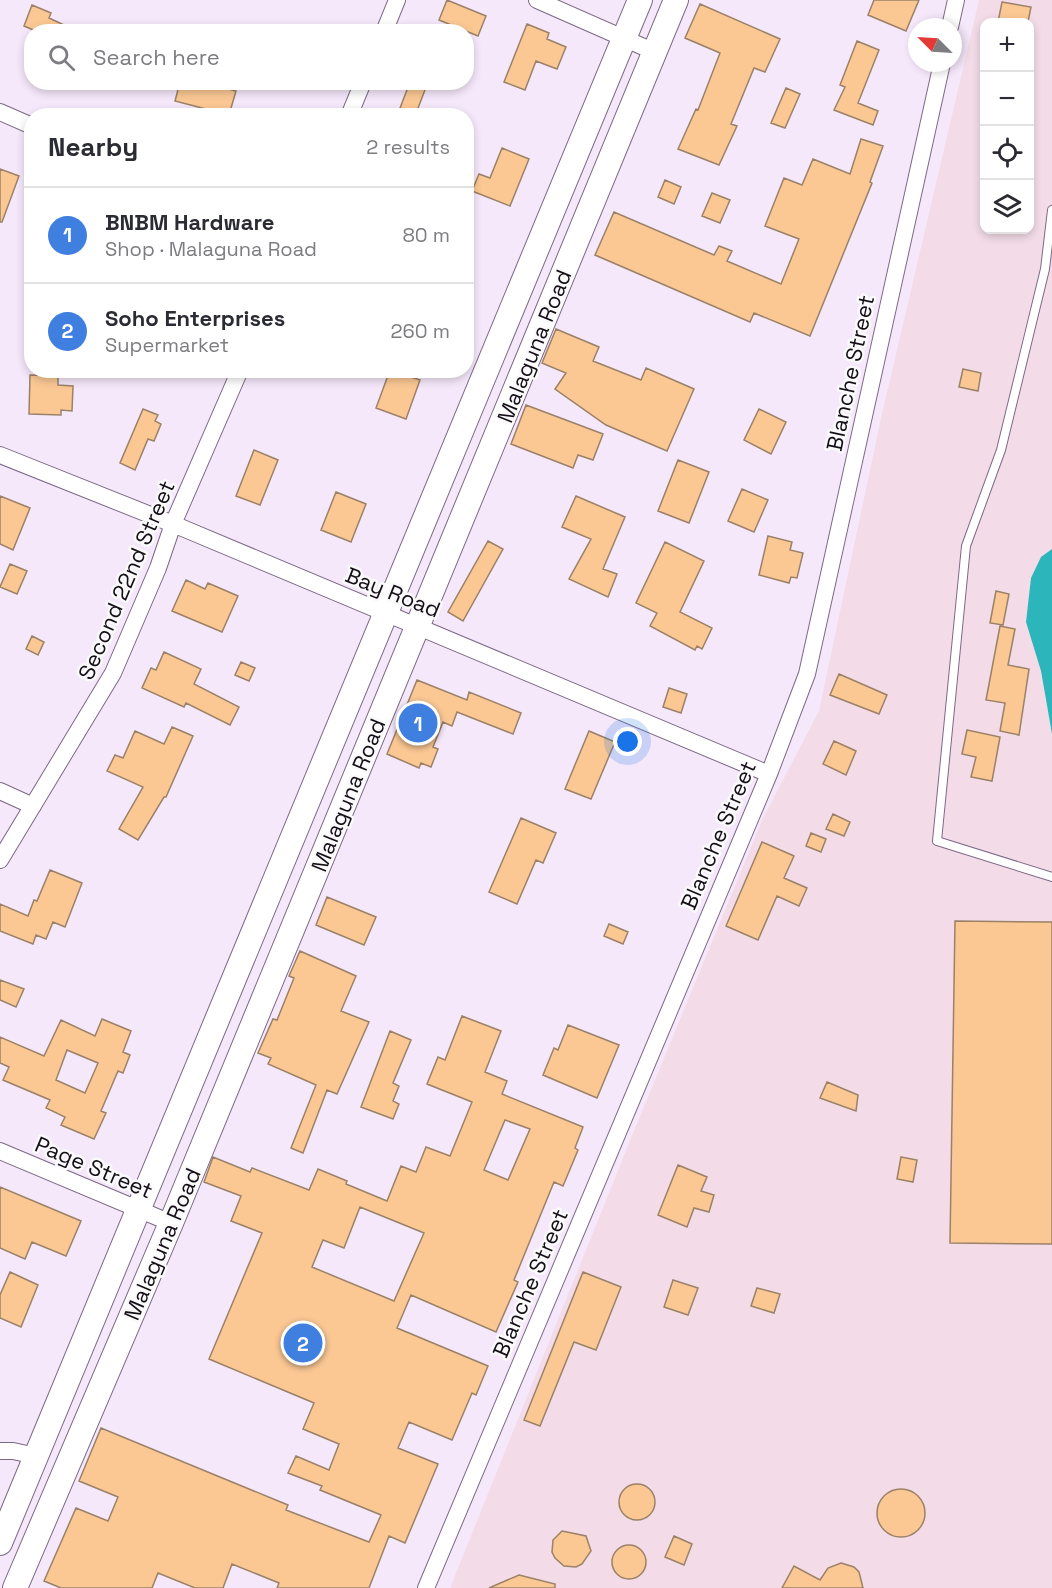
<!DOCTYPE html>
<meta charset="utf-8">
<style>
:root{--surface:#fff;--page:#f7f7f7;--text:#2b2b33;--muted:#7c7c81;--line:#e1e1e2;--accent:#1a73e8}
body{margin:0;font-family:"Space Grotesk",sans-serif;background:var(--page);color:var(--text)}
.controls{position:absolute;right:18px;top:18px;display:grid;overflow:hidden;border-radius:12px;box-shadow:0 3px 9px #0003}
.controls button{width:54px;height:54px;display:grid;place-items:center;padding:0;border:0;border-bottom:2px solid var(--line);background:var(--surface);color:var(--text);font:30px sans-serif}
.compass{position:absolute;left:908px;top:18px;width:54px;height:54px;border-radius:50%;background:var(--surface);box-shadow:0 3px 9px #0003;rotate:294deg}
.you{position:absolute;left:628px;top:742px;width:21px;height:21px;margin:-15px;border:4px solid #fff;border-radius:50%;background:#1a73e8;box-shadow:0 0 0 9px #1a73e833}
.badge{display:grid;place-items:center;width:39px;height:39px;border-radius:50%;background:var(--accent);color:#fff;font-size:20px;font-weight:700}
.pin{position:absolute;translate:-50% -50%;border:3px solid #fff;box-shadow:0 2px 6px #0006}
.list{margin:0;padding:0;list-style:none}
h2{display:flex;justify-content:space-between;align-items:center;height:78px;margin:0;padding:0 24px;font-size:26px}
h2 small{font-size:20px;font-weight:400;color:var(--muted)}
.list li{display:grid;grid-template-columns:39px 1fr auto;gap:18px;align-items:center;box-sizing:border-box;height:96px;padding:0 24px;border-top:2px solid var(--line)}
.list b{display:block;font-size:22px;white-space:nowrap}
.list p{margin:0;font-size:20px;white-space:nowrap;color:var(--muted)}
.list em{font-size:20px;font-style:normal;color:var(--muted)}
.icon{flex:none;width:33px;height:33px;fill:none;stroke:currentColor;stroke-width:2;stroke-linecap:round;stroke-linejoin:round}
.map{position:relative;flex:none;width:1052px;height:1588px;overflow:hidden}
.search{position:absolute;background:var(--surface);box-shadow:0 3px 9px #0003;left:24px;top:24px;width:450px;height:66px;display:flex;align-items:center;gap:15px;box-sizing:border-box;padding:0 21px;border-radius:24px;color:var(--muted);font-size:22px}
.panel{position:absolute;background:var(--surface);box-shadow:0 3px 9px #0003;left:24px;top:108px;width:450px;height:270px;border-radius:24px}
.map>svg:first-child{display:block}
.industrial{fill:#f3dce8;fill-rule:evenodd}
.water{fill:#2cb6bc}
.building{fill:#fbc894;stroke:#9b8167;stroke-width:1.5;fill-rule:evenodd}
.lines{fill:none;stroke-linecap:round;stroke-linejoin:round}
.lane-casing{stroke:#7c6985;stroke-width:10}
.street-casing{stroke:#7c6985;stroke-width:18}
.secondary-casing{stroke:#7c6985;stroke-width:26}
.lane{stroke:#fff;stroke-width:8}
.street{stroke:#fff;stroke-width:16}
.secondary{stroke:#fff;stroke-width:24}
.labels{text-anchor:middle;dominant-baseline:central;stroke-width:5;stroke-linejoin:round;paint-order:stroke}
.street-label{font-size:22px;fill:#150d18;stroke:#fafafa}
</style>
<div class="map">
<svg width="1052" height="1588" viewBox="0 0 1052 1588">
<rect width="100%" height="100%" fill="#f5e8fb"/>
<path class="industrial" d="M979,0H1052V549L1041,557L1026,621L1041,671L1052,734V1588H450L629,1143L763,818L819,711L881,418ZM984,22H1030V230H984Z"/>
<path class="water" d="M1052,549V734L1041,671L1026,622L1031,578L1041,557Z"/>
<path class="building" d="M447,0L486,16L478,36L439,20Z
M874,0H919L906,31L868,15Z
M1002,2L1031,7L1028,22H998Z
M700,4L780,39L765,72L754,68L731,124L737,126L719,165L678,149L696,109L698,110L720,53L685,38Z
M32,5L51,13L49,18L79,32H38L24,26Z
M527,24L549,33L547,39L566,47L557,69L536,61L525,90L504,82Z
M857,41L879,50L858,103L878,111L873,125L834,110L845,87L840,85Z
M180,82H201L236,91L229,115L175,101Z
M410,82H428L415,116H397Z
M786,88L800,94L785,128L771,123Z
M861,139L883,146L870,182L872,183L810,336L754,313L750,322L595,255L614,212L714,255L719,246L732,251L727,261L781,284L799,239L765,226L784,178L802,185L813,159L850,174Z
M502,148L529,159L510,206L472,191L479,174L490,178Z
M0,169L19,176L2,222H0Z
M665,180L681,187L674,204L658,197Z
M712,193L730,200L720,223L702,216Z
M556,329L599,347L593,361L641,380L646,368L694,389L667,451L606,425L555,389L566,373L542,363Z
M963,369L981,373L978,391L959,387Z
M390,370L420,380L406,419L376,408Z
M30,375L58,376V385L73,386L72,411L61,410V415L29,414Z
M526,405L603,434L593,460L578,455L573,468L511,444Z
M143,409L158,415L155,421L161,424L154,441L148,439L135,470L120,463Z
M759,409L786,422L771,454L744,440Z
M254,450L278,460L260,505L236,496Z
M678,460L709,472L689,523L658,511Z
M742,489L768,500L754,532L728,521Z
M336,492L366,504L351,542L321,530Z
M0,496L30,508L13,550L0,544Z
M576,496L625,517L603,569L617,574L608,597L569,579L591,539L562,527Z
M768,536L792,542L790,550L803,553L797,578L791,577L789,583L759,575Z
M488,541L503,549L463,621L448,612Z
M665,542L704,561L680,612L712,628L702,649L697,646L695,650L650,626L657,613L636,603Z
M10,564L27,571L17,594L0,587Z
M186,580L205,589L208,583L238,596L222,632L172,611Z
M996,591L1009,594L1003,625L990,623Z
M1000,626L1015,629L1008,665L1029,669L1019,735L1000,731L1005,703L986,700Z
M32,636L44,642L38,655L26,649Z
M164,652L201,669L194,684L239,707L230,725L186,703L184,707L142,688L151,668L156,670Z
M241,662L255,668L249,681L235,675Z
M839,674L887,695L879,714L830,695Z
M417,680L467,700L469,692L521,713L513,734L457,712L452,726L443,722L433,747L438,749L431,767L421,763L419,768L387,754Z
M669,688L687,694L681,713L663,707Z
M172,727L193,736L166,797H164L138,840L119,829L143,787L107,771L115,755L123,758L135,731L164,744Z
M967,730L1000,737L992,781L971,777L976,757L962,754Z
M589,731L615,742L591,799L565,789Z
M834,741L856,751L846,775L823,764Z
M833,814L850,822L844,836L826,829Z
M521,818L556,833L543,863L536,860L517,904L489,892Z
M811,833L826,839L821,852L806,846Z
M762,842L794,856L784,878L807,888L799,906L777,896L758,940L726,926Z
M50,870L82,883L65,927L53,922L46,939L36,935L33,944L0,931V904L28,916L34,900L37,901Z
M327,897L376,917L364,945L316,925Z
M955,921L1052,922V1244L950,1243Z
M609,924L628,932L623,944L604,936Z
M300,951L356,976L341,1011L369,1022L337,1094L327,1090L303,1153L291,1148L316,1085L268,1064L271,1058L258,1053L273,1019L277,1020L294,978L289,976Z
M0,980L24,989L16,1007L0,1000Z
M462,1016L501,1031L485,1072L507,1081L502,1094L583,1127L575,1148L578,1150L563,1186L554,1182L514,1280L518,1282L496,1332L411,1295L397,1328L488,1366L476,1395L472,1393L452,1440L409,1422L398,1448L438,1464L405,1543L389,1536L369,1588H277L279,1583L232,1564L223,1588H195L158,1573L152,1588H61L44,1581L76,1508L108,1521L118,1497L79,1481L101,1428L288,1505L286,1510L369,1542L381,1515L320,1490L322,1486L288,1473L296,1456L329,1470L339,1444L303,1429L314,1403L209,1359L262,1233L231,1221L241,1196L204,1182L213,1157L250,1172L252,1168L309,1190L318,1169L347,1181L346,1184L387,1201L401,1166L416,1172L426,1147L450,1156L472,1102L427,1084L438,1057L445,1060ZM505,1120L530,1129L508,1180L484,1170ZM360,1207L424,1233L394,1301L312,1267L323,1240L344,1248Z
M102,1019L131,1031L123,1052L130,1055L123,1073L118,1071L101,1111L106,1113L94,1139L61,1125L65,1117L46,1108L50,1100L3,1080L9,1067L0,1063V1037L44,1056L61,1020L95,1036ZM67,1050L98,1063L85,1093L56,1080Z
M568,1025L619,1045L597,1098L543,1075L554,1048L558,1050Z
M390,1031L411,1040L393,1083L399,1086L393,1101L399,1104L393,1119L361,1107Z
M827,1082L858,1095L856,1111L820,1098Z
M901,1157L917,1160L913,1182L897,1179Z
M678,1165L707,1177L701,1191L714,1195L709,1212L694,1208L687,1227L658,1215Z
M0,1187L81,1221L66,1256L32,1242L25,1259L0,1248Z
M10,1272L38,1285L21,1327L0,1318V1295Z
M583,1272L621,1287L596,1350L574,1342L540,1426L524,1420Z
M673,1280L698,1288L688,1315L664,1307Z
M757,1288L780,1294L774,1313L751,1306Z
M619 1502a18 18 0 1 1 36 0a18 18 0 1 1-36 0Z
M877 1513a24 24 0 1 1 48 0a24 24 0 1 1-48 0Z
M562,1531L586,1536L591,1551L582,1564L576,1567L564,1566L555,1558L552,1552L553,1540Z
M674,1536L692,1544L684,1565L665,1557Z
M612 1562a17 17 0 1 1 34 0a17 17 0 1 1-34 0Z
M841,1563L854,1567L859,1572L863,1588H782L794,1566L820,1580L828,1568Z
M519,1575L555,1584V1588H489Z"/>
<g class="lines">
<defs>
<path id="lane" d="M1052,210L1045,269L1001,450L966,546L937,841L1052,877"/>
<path id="street" d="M537,0L655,52
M950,27L956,0
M384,32L397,0
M0,112L32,126
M349,116L363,82
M0,455L173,524L769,774
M0,791L33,806
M0,860L113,673L158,568L173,524L240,370
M0,1151L171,1223
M0,1451H13L36,1456
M426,1588L769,774L807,674L942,63"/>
<path id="secondary" d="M0,1543L640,0
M15,1588L171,1223L676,0"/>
</defs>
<use href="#lane" class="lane-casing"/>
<use href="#street" class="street-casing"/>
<use href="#secondary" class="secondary-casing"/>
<use href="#lane" class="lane"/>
<use href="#street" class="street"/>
<use href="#secondary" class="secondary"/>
</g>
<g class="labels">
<g class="street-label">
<text transform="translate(534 346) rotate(-68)">Malaguna Road</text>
<text transform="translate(850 373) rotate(-78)">Blanche Street</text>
<text transform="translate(126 580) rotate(-67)">Second 22nd Street</text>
<text transform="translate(393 592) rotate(22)">Bay Road</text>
<text transform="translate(348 795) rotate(-68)">Malaguna Road</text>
<text transform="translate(718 835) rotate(-67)">Blanche Street</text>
<text transform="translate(94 1167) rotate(23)">Page Street</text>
<text transform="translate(162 1244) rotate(-67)">Malaguna Road</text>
<text transform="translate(530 1283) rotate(-67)">Blanche Street</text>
</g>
</g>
</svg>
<div class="controls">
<button>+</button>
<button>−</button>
<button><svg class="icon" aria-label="locate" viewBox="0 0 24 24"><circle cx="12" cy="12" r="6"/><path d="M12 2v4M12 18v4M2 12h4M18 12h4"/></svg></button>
<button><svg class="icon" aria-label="layers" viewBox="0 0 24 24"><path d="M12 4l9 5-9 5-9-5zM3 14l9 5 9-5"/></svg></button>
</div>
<svg class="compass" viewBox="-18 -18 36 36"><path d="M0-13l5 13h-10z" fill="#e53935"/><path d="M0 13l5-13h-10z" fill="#7c7c81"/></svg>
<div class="you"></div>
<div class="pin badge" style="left:418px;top:723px;background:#3f7fe0">1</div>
<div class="pin badge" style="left:303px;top:1343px;background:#3f7fe0">2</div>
<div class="search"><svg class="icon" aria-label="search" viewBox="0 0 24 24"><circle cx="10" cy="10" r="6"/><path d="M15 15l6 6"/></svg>Search here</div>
<section class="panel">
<h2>Nearby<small>2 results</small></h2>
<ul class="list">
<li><span class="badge" style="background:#3f7fe0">1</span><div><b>BNBM Hardware</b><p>Shop · Malaguna Road</p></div><em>80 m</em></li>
<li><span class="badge" style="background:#3f7fe0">2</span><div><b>Soho Enterprises</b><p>Supermarket</p></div><em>260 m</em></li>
</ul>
</section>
</div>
